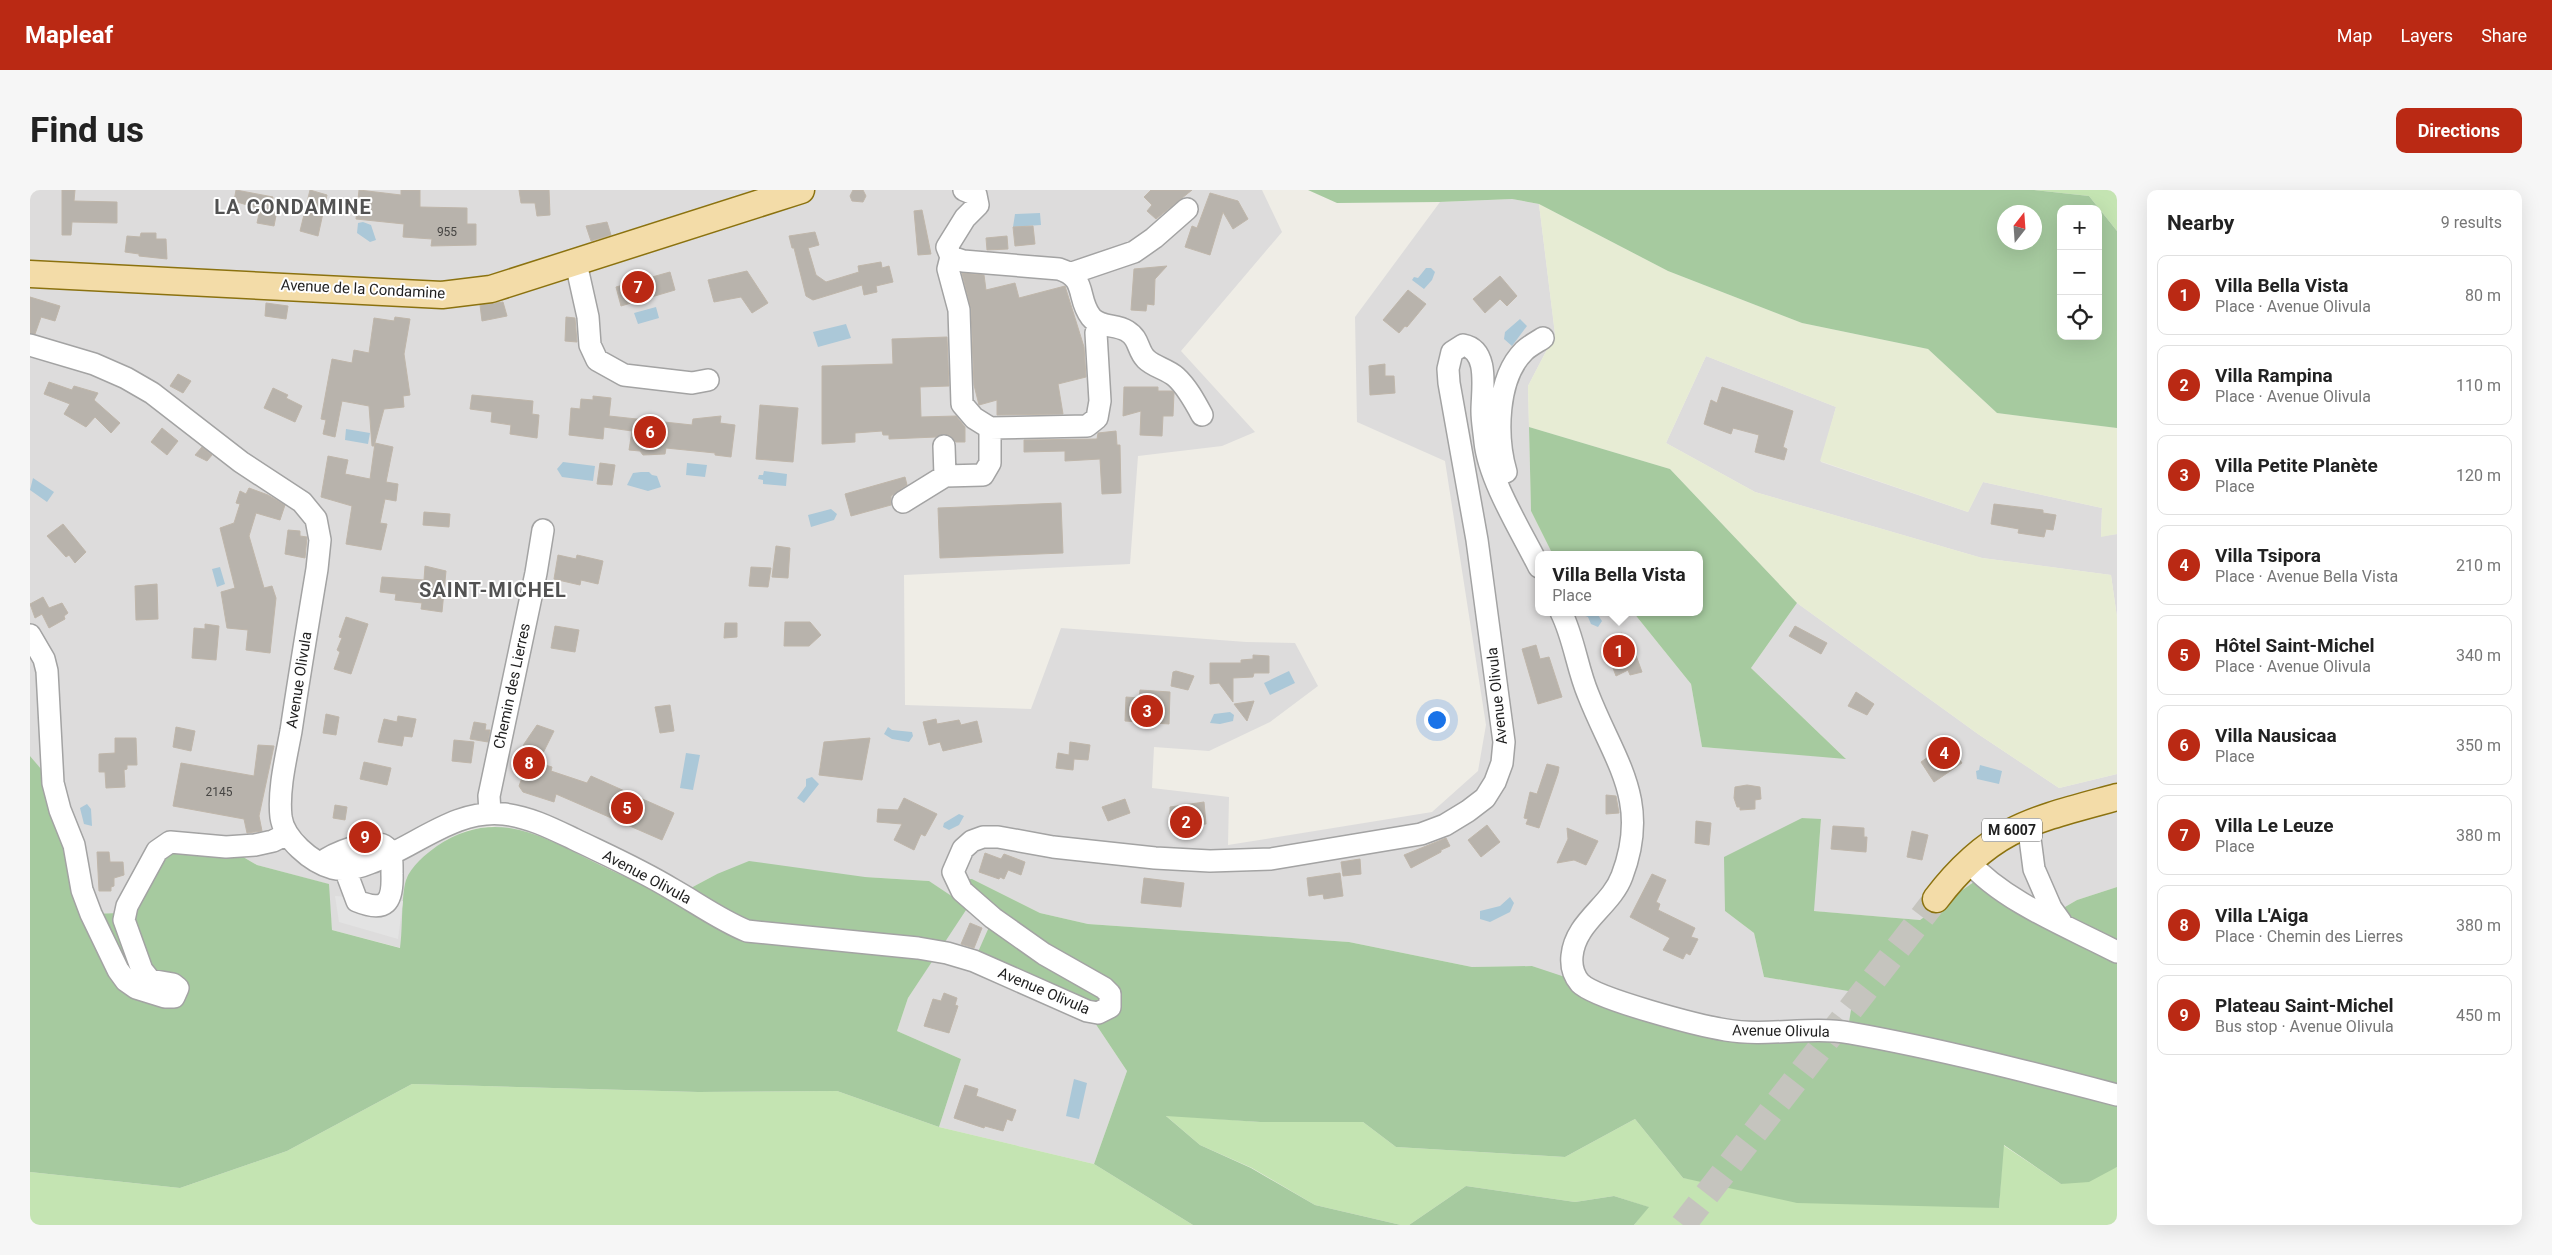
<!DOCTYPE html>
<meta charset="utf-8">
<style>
:root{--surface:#fff;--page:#f6f6f6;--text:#222;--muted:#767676;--line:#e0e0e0;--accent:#ba2914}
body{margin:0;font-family:Roboto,sans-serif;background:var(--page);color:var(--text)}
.controls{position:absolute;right:15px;top:15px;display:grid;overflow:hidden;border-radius:10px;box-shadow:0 5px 20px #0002}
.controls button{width:45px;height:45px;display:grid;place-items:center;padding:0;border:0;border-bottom:1px solid var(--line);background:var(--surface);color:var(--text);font:25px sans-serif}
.compass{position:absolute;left:1967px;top:15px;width:45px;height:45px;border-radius:50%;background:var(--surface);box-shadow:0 5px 20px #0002;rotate:17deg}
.you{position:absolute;left:1406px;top:529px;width:18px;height:18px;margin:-12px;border:4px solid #fff;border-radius:50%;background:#1a73e8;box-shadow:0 0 0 8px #1a73e833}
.badge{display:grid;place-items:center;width:32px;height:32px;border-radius:50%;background:var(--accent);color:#fff;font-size:16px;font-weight:700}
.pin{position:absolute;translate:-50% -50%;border:2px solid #fff;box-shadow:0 1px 5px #0006}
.popup{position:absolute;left:1505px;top:361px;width:168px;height:65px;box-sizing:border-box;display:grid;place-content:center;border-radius:10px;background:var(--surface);filter:drop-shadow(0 1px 4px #0005);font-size:16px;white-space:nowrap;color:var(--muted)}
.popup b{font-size:19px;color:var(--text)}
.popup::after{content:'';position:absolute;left:50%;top:100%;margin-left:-10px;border:10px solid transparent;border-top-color:var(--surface)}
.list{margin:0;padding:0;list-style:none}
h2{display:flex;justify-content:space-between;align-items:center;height:65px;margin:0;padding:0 20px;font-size:21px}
h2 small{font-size:16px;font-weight:400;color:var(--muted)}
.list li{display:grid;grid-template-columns:32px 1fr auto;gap:15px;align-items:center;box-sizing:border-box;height:80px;margin:0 10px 10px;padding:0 10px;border:1px solid var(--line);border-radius:10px}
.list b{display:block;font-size:19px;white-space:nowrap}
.list p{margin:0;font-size:16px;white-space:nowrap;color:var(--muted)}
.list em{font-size:16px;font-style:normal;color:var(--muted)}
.icon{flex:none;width:28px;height:28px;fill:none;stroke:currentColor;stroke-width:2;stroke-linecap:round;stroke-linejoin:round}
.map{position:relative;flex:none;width:2087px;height:1035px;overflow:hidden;border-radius:10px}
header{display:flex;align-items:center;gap:30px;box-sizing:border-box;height:70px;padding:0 25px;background:var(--accent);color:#fff}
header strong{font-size:24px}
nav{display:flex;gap:28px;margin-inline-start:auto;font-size:18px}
.intro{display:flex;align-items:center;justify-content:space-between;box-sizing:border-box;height:120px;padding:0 30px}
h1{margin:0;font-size:35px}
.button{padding:12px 22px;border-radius:10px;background:var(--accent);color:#fff;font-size:18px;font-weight:700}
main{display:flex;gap:30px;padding:0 30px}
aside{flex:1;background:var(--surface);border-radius:10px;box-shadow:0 5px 20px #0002}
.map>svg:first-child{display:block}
.residential{fill:#dddcdc}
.farmland{fill:#e7ecd4}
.grass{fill:#c4e4b2}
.forest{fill:#a6ca9f;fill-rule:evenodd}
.parking{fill:#e3e3e3}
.water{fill:#abc8d8}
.building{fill:#b8b3ac;stroke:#bfb6aa}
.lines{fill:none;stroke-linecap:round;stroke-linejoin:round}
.major-tunnel{stroke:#c5c4be;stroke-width:26;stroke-dasharray:26 13;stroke-linecap:butt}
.minor-casing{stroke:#a3a3a3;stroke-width:24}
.major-casing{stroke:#8b720f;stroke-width:29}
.minor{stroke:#fff;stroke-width:21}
.major{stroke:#f3dca8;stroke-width:26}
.labels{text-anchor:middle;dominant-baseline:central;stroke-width:4;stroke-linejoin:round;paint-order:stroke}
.number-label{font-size:12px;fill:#454442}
.shield{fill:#fff;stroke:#626262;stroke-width:1}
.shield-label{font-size:14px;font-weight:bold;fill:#1f1f1f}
.street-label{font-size:15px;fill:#1f1f1f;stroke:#fff}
.district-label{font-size:20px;font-weight:bold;letter-spacing:1px;fill:#525252;stroke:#fff}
</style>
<header>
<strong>Mapleaf</strong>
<nav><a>Map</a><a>Layers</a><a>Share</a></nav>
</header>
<div class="intro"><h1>Find us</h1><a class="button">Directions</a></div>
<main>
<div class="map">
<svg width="2087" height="1035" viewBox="0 0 2087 1035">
<rect width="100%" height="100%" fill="#efede6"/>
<path class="residential" d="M0,0H1232L1252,42L1151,161L1225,242L1192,256L1108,266L1100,374L874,385L875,515L1001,519L1031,438L1216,452L1265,453L1288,496L1240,532L1179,561L1124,557L1122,598L1199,607L1198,655L1402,622L1448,581L1456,535L1415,271L1327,232L1325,127L1410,12L1482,9L1509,14L1525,144L1498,196L1501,321L1523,365H1509V422H1603L1661,494L1672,557L1815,568L1721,478L1767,413L1948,544L2029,598L2087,584V697L2047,710L2016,728L1948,689L1890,730L1783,721L1791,630L1772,628L1695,721L1724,743L1734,787L1825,802L1816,850L1694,849L1502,776L1442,777L1319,752L1058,734L1010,723L942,689L1057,821L1097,881L1064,974L909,937L931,869L867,841L878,808L907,763L899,691L835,687L687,684L642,708L523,650L462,636L438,640L416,650L376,689L371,758L302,740L298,694L227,675L196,657L88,723L61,724L23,594L0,566Z
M1676,166L1806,217L1791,272L1938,322L1953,292L2072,318L2071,346L2087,344V427L2081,385L1952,368L1725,302L1636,253Z"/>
<path class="farmland" d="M1509,14L1638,81L1772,133L1898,159L1967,223L2087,238V344L2071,347L2072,318L1953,292L1938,322L1790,271L1806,217L1676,166L1636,253L1725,302L1952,368L2081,385L2087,427V584L2029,598L1948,544L1767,413L1640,279L1499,237L1498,196L1525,144Z"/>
<path class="grass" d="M2004,0H2087V41L2059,6Z
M382,894L668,902L807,901L909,937L1064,974L1163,1035H0V982L150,998L257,961Z
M1135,925L1230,932H1333L1366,957L1535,967L1605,929L1653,988L1969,1018L1973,955L2031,994L2087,977V1035H1604L1618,1017L1584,1006L1545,1012L1436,996L1379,1035H1371L1285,1015L1222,978L1170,955Z"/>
<path class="forest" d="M1278,0H2004L2059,6L2087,41V238L1967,223L1898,159L1772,133L1638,81L1509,14L1482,9L1409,12L1307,13ZM2031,19H2068V146H2031ZM2004,22V52H1974V22Z
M1499,237L1640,279L1767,413L1721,478L1816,569L1672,557L1661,494L1603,422H1669V365H1523L1501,321Z
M0,566L23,593L61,724L88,723L127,661L196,657L227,675L299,694L302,740L370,758C373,738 371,707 376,690C381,676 396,664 407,656C463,618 509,644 562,671C588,684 615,695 642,708L687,684L719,671L835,687L899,691L938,717L878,808L867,841L931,869L909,937L807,901L668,902L382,894L257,961L150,998L0,982Z
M1772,628L1791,629L1784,721L1890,730L1948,689L2016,728L2047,710L2087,697V977L2059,992L2031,994L1974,955L1969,1018L1767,1013L1653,988L1605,929L1535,967L1366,957L1333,932H1230L1136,926L1170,955L1221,978L1285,1015L1371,1035H1163L1064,974L1097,881L1057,821L944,771L963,728L924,689H942L1010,723L1058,734L1319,752L1442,777L1502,776L1541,789L1565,811L1816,850L1824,802L1734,787L1724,743L1695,721L1694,667Z
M1436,996L1545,1012L1584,1006L1619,1017L1604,1035H1379Z"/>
<path class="parking" d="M305,706L373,711L368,749L309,732Z"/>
<path class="water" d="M1010,23L1011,35L983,37L985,24Z
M333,32L341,35L346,50L340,52L327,43L328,33Z
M1396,78H1401L1405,82L1402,90L1394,99L1382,90L1384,87L1388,88Z
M626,117L629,128L608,134L604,123Z
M1490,129L1497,136L1482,156L1474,149L1475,142Z
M816,134L821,148L788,157L783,142Z
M316,239L340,243L338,254L315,250Z
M533,272L565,276L563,291L532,287L527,279Z
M657,273L677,275L675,287L656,285Z
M734,281L757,284L756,296L733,294V290L728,289L729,285H733Z
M611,282H619L622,285L627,286L631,297L618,301L597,295L603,283Z
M3,288L24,302L17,312L0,300Z
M801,319L807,324L804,330L781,337L778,325Z
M190,377L195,394L187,397L182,379Z
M1566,422L1572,431L1568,437L1561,434L1558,427L1553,425V422Z
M1259,481L1265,493L1240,505L1234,493Z
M1200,522L1204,525L1203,531L1190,534L1180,533L1184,524Z
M858,537L862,540L882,542L883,546L879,552L862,549L854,544Z
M656,563L670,565L663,600L650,598Z
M1950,575L1972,581L1969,594L1947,589L1946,581L1949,580Z
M782,587L789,594L774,613L767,608L776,596V589Z
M57,614L61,619L62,636L54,634L50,618Z
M929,624L934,626L929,635L919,640L913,637L914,633Z
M1480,707L1484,713L1480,722L1460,732L1450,729V721L1470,716Z
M1044,889L1057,893L1049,929L1036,926Z"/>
<path class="building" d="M32,0H45L44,11L87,12V33L42,32L41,45H32Z
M206,0L243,7L242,14L248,15L244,36L227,33L230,19L204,11Z
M280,0L297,5L288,46L270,41Z
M329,0L371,5V0H390V17L437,18V34H446V55L401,56L402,49L373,47L374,34L326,29Z
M489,0H519L520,25L507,26L505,13H491Z
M823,0H833L836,6L833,12L822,11L820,6Z
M1121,0H1162L1126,29L1117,21L1122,15L1114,7Z
M1180,3L1208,11L1218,29L1203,39L1193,22L1180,65L1155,57L1162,36L1167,38Z
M892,20L901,64L888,65L884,21Z
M577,32L581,45L561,51L556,36Z
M1003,36L1005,54L985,56L983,37Z
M785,42L789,55L778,58L786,85L796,92L829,82L828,76L851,72L852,78L859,76L863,92L846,96L847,102L834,105L832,95L783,110L776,106L764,58H762L759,46Z
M111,43H126V49H136L137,69L109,66V64L95,62L97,46L110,47Z
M977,46L978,59L957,60L956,48Z
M1137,76L1125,89L1124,115L1117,114L1116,121L1101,120L1104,79Z
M717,81L738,113L722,123L711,107L684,112L678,90Z
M640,82L645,100L591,116L586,97Z
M932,83L954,85L956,100L985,93L989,108L1035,96L1054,157L1056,187L1028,194L1033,224L967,225V210L949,215L944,195L941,119Z
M1470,86L1487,106L1477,116L1470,109L1455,123L1443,109Z
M1378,100L1396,114L1377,137L1375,136L1369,143L1353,130Z
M0,107L30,116L25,131L11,127L5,144L0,143Z
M473,112L477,126L452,131L450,115Z
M236,113L258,116L256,129L235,126Z
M365,127L380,129L374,164L380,205L373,206L374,217L354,219L344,256H342L339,216L312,211L305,247L293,244L296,230L291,229L302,169L322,173L324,160L339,163L344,128L364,131Z
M536,127L545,128L547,152L535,151Z
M917,147L919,196L890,197L891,227L926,226L935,237V252H926L920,245L914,244L906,247L859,249V245H853L852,241L825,243V252L792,254V176L863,174L862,149Z
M1355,174V186H1364L1365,203L1340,205L1339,176Z
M148,184L161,191L153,203L140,196Z
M19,192L42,200L44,196L68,203L64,210L90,233L81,243L65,227L56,237L34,224L40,214L14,204Z
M1094,197H1128V201H1142L1144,203L1143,226H1133L1132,246L1110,245L1111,221L1093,226Z
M1692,197L1763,221L1753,257L1757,259L1754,270L1725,262L1729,245L1703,238L1701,244L1674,234L1681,210L1687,213Z
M243,198L258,205L256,208L272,216L265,232L234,218Z
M442,205L503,211L502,224L509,225L507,248L480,244L481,235L461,232L462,222L440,219Z
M563,206L581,208L579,226L662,235L663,229L691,226L690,233L705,235L701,267L685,265V263L636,258L635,264L613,265L610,261L599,260L602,241L574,237L573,249L539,245L541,218L550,219L551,209L563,210Z
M730,215L768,218L763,272L726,269Z
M132,238L148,251L137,265L121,252Z
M1086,241L1087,255H1090L1091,303L1072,304L1070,269L1035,271V261L994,262V250L1067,249L1068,243Z
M345,253L363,257L356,292L368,294L366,311L355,309L350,333L357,334L351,360L316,354L322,316L291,307L298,266L318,270L315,284L340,289Z
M172,257L182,265L177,271L165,265Z
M570,273L585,275L582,295L567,294Z
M875,287L877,295L861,306V315L821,326L815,304Z
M219,298L238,305L255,315L250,330L226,323L219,346L234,398L242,396L246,408L240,463L216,460L218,440L197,438L191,402L205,398L190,338L204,333L210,314L206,313L210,301L216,304Z
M1031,313L1033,363L910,368L908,318Z
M1964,314L2013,320V323L2026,325L2023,340L2016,339L2014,347L1988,343L1989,339L1961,334Z
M394,322L420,324L419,337L393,335Z
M33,334L56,362L45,373L39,365L36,367L17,346Z
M258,340L270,341V346L277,347L275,368L255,364Z
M746,356L760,358L758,388L742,387Z
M528,365L546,369L547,365L573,371L568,394L551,390L550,395L524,389Z
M395,376L416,381L412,422L391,419L392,413L365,410L366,404L350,402L352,387L394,390Z
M721,377L741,378L738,397L719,396Z
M127,394L128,429L106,430L105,396Z
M13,407L19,418L32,413L38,423L34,426L35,429L19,438L12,424L5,428L0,414Z
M316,427L338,434L321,484L304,479L310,462L307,460L312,448L309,447Z
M755,432H780L791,445L779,456H754Z
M695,433H707V447L694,448Z
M175,434L189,436L186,470L162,468L164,438L175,439Z
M525,436L549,440L545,462L521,458Z
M1765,436L1797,453L1791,464L1759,446Z
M1592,443L1594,447L1600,449L1612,482L1600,485L1598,480L1586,486L1573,451Z
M1506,455L1510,469L1519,467L1532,507L1508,514L1492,459Z
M1223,465L1239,466V483H1224L1223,487L1203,488V512L1189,493L1180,494V473H1211V470L1223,469Z
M1146,481L1164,486L1158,500L1141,496L1143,482Z
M1110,500L1140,502L1139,534L1095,531L1096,507L1109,508Z
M1826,502L1844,514L1837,525L1818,516Z
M1224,511L1217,531L1204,514Z
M640,515L644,541L630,543L625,517Z
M296,524L309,527L306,545L293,543Z
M368,526L386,529L382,547L374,546L372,556L348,552L354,529L367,532Z
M906,529L907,534L929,530L931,535L947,531L952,552L913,561L910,552L899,555L893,532Z
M444,532L456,534L455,540H460L458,552L440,549Z
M507,535L524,541L508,573L522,577L521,581L557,593L561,586L644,623L632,650L526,604L524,612L493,602L489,596L492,588L489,587L490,584L484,582L494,554Z
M146,537L165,541L161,561L143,557Z
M85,548H106L107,575H97V579L94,580L95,597L76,598L75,582H69V564L85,563Z
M840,548L832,590L789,585L794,552Z
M424,550L444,552L441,573L422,571Z
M1040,552L1060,555L1058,570L1044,569L1043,580L1026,578L1028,563L1039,565Z
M1918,553L1932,573L1904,592L1891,572Z
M228,555L244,556L229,626L232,641L217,643L214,629L143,616L151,573L224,586Z
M334,572L361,578L357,595L330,589Z
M1517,574L1529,577L1528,583L1509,638L1496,634L1498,629L1494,628L1500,602L1507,604Z
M1717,595L1730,597L1731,609L1725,610V619L1710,620V617H1707L1704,608L1705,597Z
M1576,605L1586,606L1589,623L1576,624Z
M874,608L907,624L895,646L891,644L884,660L864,650L872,634L847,632L848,619L868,620Z
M1095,609L1100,623L1078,631L1072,617Z
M1174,612L1176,634L1140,637V617Z
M305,615L317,617L315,630L303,628Z
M1666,631L1681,633L1679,655L1665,653Z
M1457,635L1470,652L1451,667L1438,650Z
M1803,636L1834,638V647H1837L1836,662L1801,659Z
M1537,638L1568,651L1556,675L1544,670L1527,673L1538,649Z
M1882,641L1898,645L1892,670L1877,667Z
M1416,648L1420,656L1411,660V662L1381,678L1374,665Z
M67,662H79L80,672H93L94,685L84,688V696L81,697V701H69Z
M955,663L971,669L974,664L995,672L991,685L978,680L974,689L970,687L969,689L949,682Z
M1330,669L1331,684L1313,686L1311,672Z
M1310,683L1313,706L1294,709L1293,704L1279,706L1277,688Z
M1622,684L1636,690L1626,712L1630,714L1628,720L1665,738L1661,747L1668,749L1660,765L1656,763L1653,769L1633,760L1640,748L1600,727Z
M1114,688L1154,693L1151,717L1111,713Z
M940,733L952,738L944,758L931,754Z
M914,803L927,808L925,815L928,816L919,843L894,836L903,809L911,811Z
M935,895L948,899L946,906L986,920L982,931L977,929L973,941L955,936L954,938L924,928Z"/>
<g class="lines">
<path class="major-tunnel" d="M1653,1035L1906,709"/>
<defs>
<path id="minor" d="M934,0L946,5L948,15L935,28L917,57L921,67L933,71L1029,79C1058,88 1046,108 1061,127C1070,138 1086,134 1097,141C1110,149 1107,160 1116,169C1124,177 1137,179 1146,187C1157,197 1165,212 1172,225
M921,67L918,79L929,120L932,214L944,228L960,238L1057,236L1067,228L1070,211L1066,143L1069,133
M546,73L558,127L560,155L567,170L594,185L662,193L678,190
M1042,83L1104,62L1124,48L1157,19
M0,155L64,174L96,188L122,203L211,272L272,312L286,329L290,350L287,379C278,433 269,487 261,541C256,568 248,600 251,627C254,649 281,672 302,678C314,681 328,678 340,673C384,658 425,618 474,624C499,627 521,638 544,649C577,665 611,680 642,699C667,713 690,730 717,741L888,758L917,763L944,771L1057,821L1068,823L1080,817V804L1074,798L1014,764L963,728L932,701L923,682L933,659L942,651L953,647H968L1023,657L1125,668L1180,671L1241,669L1391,644L1415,635L1438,621L1455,608L1465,592L1472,573L1474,552L1447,350L1419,193L1418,179L1422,162L1433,155C1460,160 1452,200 1452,221C1452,231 1454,241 1455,252C1459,290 1491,341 1509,377
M914,256L915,286
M1476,282C1466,247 1466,189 1494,161C1499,156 1507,152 1513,148
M873,312L915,286L953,285L960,273V238
M1531,422C1544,448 1547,478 1558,504C1584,571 1621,610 1592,686C1581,716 1545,732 1542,766C1541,776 1544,786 1550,793C1566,809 1670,836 1696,840C1737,847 1779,836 1820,843C1910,859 1999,882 2087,905
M0,445L14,469L17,481L23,593L30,620L44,655L52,700L61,724L88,780L96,791L106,798L135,807H144L148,798L143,794L120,790L112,780L94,730L97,716L127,661L140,652L196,657L225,655L243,651L257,644
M460,623L459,606L506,383L513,340
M1998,633L2004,679L2021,718L2031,732
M1938,671C1974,712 2039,737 2087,762
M291,673C302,664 344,646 356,657C363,663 362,675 362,684C363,712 356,723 327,711L315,679"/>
<path id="major" d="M0,84L412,105L461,99L771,0
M1906,709C1961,637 2003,630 2087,607"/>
</defs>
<use href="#minor" class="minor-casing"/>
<use href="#major" class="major-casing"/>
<use href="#minor" class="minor"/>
<use href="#major" class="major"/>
</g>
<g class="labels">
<g class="number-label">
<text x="417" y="42">955</text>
<text x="189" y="602">2145</text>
</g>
<rect class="shield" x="1952" y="628.5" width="60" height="23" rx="4"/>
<g class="shield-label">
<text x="1982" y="640">M 6007</text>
</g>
<g class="street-label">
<text transform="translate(333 99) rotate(3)">Avenue de la Condamine</text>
<text transform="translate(269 490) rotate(-81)">Avenue Olivula</text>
<text transform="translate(482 496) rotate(-78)">Chemin des Lierres</text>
<text transform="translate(1467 506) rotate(-96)">Avenue Olivula</text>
<text transform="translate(617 687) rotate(28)">Avenue Olivula</text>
<text transform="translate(1014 801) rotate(23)">Avenue Olivula</text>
<text transform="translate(1751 841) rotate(1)">Avenue Olivula</text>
</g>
<g class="district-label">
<text x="263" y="17">LA CONDAMINE</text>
<text x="463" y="400">SAINT-MICHEL</text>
</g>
</g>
</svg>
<div class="controls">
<button>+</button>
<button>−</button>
<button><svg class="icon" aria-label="locate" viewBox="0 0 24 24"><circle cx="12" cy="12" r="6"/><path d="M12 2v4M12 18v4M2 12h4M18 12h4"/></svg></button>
</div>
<svg class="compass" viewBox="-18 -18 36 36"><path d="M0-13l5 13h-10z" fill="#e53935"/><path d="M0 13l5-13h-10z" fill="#767676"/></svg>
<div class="you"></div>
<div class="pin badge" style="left:1589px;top:461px">1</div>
<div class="popup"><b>Villa Bella Vista</b>Place</div>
<div class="pin badge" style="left:1156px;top:632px">2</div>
<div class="pin badge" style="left:1117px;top:521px">3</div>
<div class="pin badge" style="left:1914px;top:563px">4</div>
<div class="pin badge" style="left:597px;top:618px">5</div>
<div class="pin badge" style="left:620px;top:242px">6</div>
<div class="pin badge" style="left:608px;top:97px">7</div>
<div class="pin badge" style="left:499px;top:573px">8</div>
<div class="pin badge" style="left:335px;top:647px">9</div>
</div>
<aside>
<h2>Nearby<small>9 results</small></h2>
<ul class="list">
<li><span class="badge">1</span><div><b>Villa Bella Vista</b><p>Place · Avenue Olivula</p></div><em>80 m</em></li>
<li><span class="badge">2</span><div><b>Villa Rampina</b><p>Place · Avenue Olivula</p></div><em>110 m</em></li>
<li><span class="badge">3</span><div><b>Villa Petite Planète</b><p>Place</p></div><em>120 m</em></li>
<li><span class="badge">4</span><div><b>Villa Tsipora</b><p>Place · Avenue Bella Vista</p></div><em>210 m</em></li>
<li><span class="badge">5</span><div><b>Hôtel Saint-Michel</b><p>Place · Avenue Olivula</p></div><em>340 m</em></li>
<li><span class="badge">6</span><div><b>Villa Nausicaa</b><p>Place</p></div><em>350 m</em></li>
<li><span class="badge">7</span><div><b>Villa Le Leuze</b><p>Place</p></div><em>380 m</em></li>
<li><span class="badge">8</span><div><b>Villa L'Aiga</b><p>Place · Chemin des Lierres</p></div><em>380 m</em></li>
<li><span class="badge">9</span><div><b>Plateau Saint-Michel</b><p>Bus stop · Avenue Olivula</p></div><em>450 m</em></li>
</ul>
</aside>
</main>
